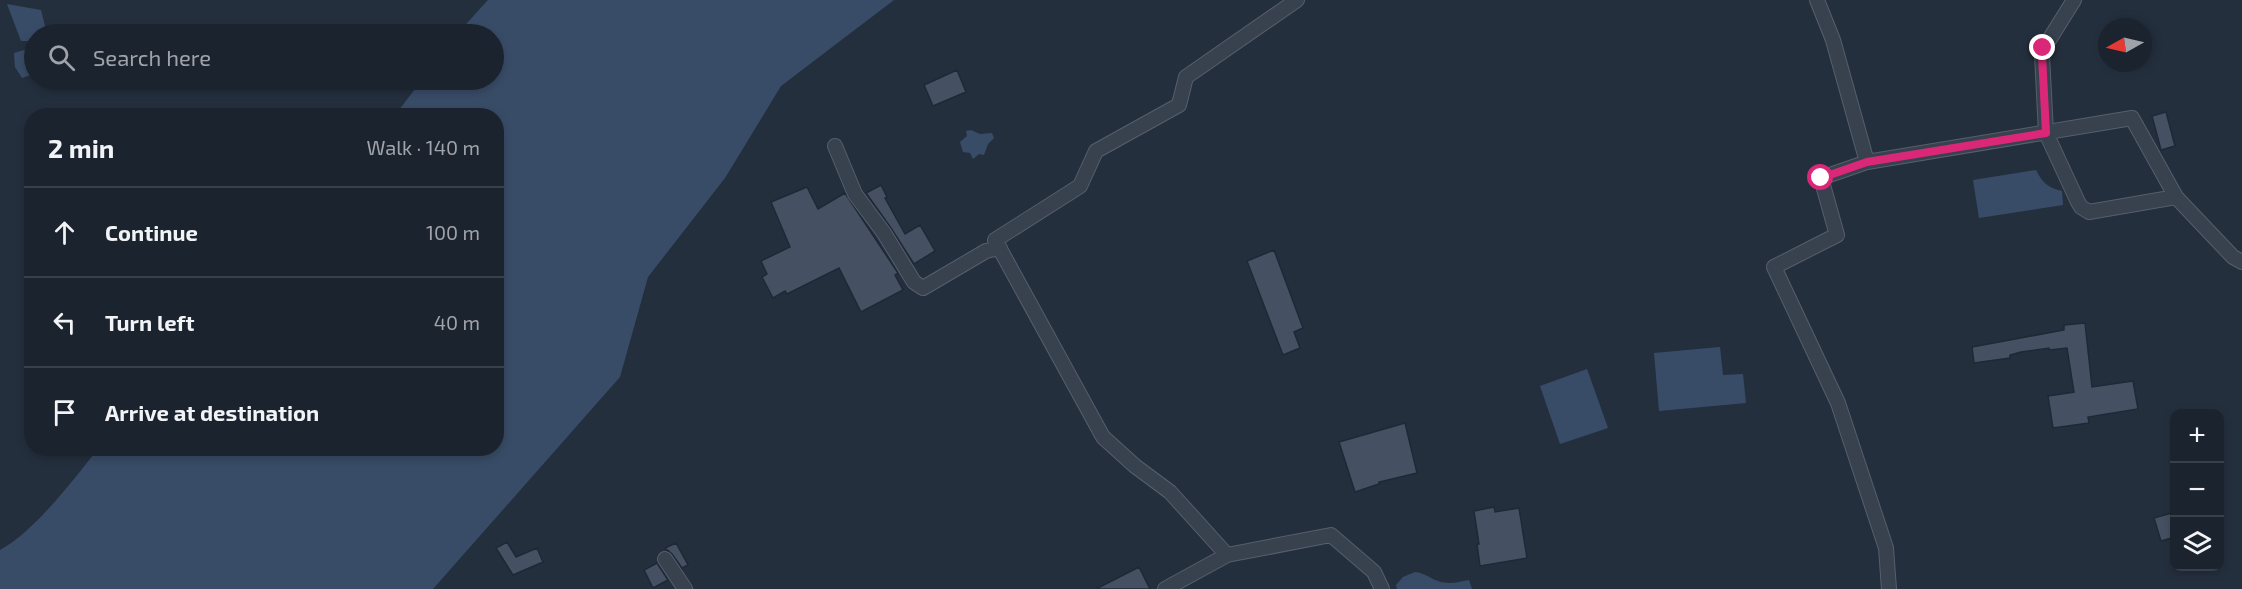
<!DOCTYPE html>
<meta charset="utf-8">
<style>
:root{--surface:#1b232e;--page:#282f3a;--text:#f1f3f6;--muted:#a0a4aa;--line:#39404a}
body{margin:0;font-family:"Exo 2",sans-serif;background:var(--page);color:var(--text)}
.controls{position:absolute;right:18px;bottom:18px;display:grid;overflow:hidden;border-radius:12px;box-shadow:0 3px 9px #0003}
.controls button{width:54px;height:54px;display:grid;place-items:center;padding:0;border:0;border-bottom:2px solid var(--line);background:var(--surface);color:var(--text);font:30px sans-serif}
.compass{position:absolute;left:2098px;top:18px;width:54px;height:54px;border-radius:50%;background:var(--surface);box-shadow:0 3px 9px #0003;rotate:262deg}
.stop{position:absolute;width:18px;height:18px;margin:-14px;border:4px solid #db2777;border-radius:50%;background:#fff}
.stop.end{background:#db2777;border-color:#fff;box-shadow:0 2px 6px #0008}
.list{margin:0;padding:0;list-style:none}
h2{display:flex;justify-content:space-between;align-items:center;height:78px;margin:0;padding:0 24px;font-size:26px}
h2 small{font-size:20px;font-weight:400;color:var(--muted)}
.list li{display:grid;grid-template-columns:39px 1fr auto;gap:18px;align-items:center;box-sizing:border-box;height:90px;padding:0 24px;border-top:2px solid var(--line)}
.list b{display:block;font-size:22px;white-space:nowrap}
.list em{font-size:20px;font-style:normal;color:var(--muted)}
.icon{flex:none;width:33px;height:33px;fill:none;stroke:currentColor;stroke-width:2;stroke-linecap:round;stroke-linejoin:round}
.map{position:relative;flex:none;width:2242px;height:589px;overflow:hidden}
.search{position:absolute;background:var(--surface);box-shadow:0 3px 9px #0003;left:24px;top:24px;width:480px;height:66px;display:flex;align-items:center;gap:15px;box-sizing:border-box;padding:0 21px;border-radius:33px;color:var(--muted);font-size:22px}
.panel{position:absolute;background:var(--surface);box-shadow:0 3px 9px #0003;left:24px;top:108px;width:480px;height:348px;border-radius:24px}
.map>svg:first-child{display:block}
.water{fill:#394c67}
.building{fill:#455162;stroke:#1f2835;stroke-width:1.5}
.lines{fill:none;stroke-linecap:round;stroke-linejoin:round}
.street-casing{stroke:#565f6c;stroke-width:16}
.street{stroke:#38414e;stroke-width:14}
.route{stroke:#db2777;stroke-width:8}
</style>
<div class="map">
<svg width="2242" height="589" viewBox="0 0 2242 589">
<rect width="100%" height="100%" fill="#242f3e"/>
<path class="water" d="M488,0H894L781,86L725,178L648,277L620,377L433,589H0V550C35,531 73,480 98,449L496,448V116L395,115L422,80H494V34H457Z
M7,4L41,10L47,34H34V41H21Z
M34,47V74L22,78L15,67L14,53Z
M971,130L980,134L992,133L994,138L988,144L984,155L979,154L973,159L970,153L963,152L960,142L967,136L966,131Z
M2036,170C2042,182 2048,188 2062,191L2063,205L1979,218L1973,180Z
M1720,347L1723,375L1743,374L1746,403L1659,411L1654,353Z
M1587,369L1608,428L1560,444L1540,386Z
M1415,572C1425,573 1429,578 1438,581C1448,585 1459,582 1469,580L1472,589H1397L1396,585L1403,577Z"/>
<path class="building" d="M957,70L966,92L933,106L924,85Z
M2166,112L2175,146L2161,150L2152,116Z
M881,185L887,197L885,198L905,234L920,225L935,251L914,264L891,228L866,193Z
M807,187L818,209L845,193L898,273L895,275L903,290L861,312L839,268L787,294L785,291L773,298L762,277L767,274L761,261L790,247L771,202Z
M1274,250L1303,328L1294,332L1300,348L1283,355L1247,261Z
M2085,323L2092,387L2133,381L2138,409L2088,417L2089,423L2053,428L2048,396L2074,392L2067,348L2049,350V348L2021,352L2010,355V358L1974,363L1972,347L2064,330V325Z
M1405,423L1417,473L1379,482V484L1355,492L1339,442Z
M1494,507L1495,512L1519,508L1527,558L1480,566L1477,544H1479L1474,511Z
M2175,512V537L2161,541L2154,518Z
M507,542L516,557L537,548L543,562L513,575L496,548Z
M676,543L688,565L682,568L672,554L665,548Z
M657,563L668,580L653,588L644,570Z
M1139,567L1150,589H1096Z"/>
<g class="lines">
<defs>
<path id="street" d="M1297,0L1186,77L1179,105L1096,151L1080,186L995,240L1103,437L1135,466L1170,492L1227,555L1331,535L1374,572L1382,589
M1817,0L1833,40L1867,162L1821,178L1837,235L1774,267L1838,403L1886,548L1889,589
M2074,0L2044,48L2042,55L2046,133L2078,202L2081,207L2089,212L2176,197L2233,257L2242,262
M835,146L855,194L884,233L914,282L923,288L986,251L1000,248
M1867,162L2132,118L2176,197
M665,559L685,589
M1165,589L1227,555"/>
</defs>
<use href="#street" class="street-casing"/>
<use href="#street" class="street"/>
</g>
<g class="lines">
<path class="route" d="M1821,178L1867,162L2046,133L2042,55L2043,48"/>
</g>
</svg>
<div class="controls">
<button>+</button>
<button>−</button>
<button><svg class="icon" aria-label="layers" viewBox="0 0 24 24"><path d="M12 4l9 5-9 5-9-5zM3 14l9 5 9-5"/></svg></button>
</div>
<svg class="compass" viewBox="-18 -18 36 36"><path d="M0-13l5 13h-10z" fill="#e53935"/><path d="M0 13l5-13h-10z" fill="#a0a4aa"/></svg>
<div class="stop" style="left:1821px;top:178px"></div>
<div class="stop end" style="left:2043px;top:48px"></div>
<div class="search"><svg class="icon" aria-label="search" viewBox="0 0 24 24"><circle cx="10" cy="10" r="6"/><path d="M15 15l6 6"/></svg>Search here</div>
<section class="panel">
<h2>2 min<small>Walk · 140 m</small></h2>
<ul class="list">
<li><svg class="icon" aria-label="ahead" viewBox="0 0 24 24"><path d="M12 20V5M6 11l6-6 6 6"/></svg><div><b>Continue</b></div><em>100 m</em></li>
<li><svg class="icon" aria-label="left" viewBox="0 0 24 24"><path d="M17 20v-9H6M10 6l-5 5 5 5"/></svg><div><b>Turn left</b></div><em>40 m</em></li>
<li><svg class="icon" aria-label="arrive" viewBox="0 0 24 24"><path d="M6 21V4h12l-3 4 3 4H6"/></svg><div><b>Arrive at destination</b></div></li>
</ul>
</section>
</div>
